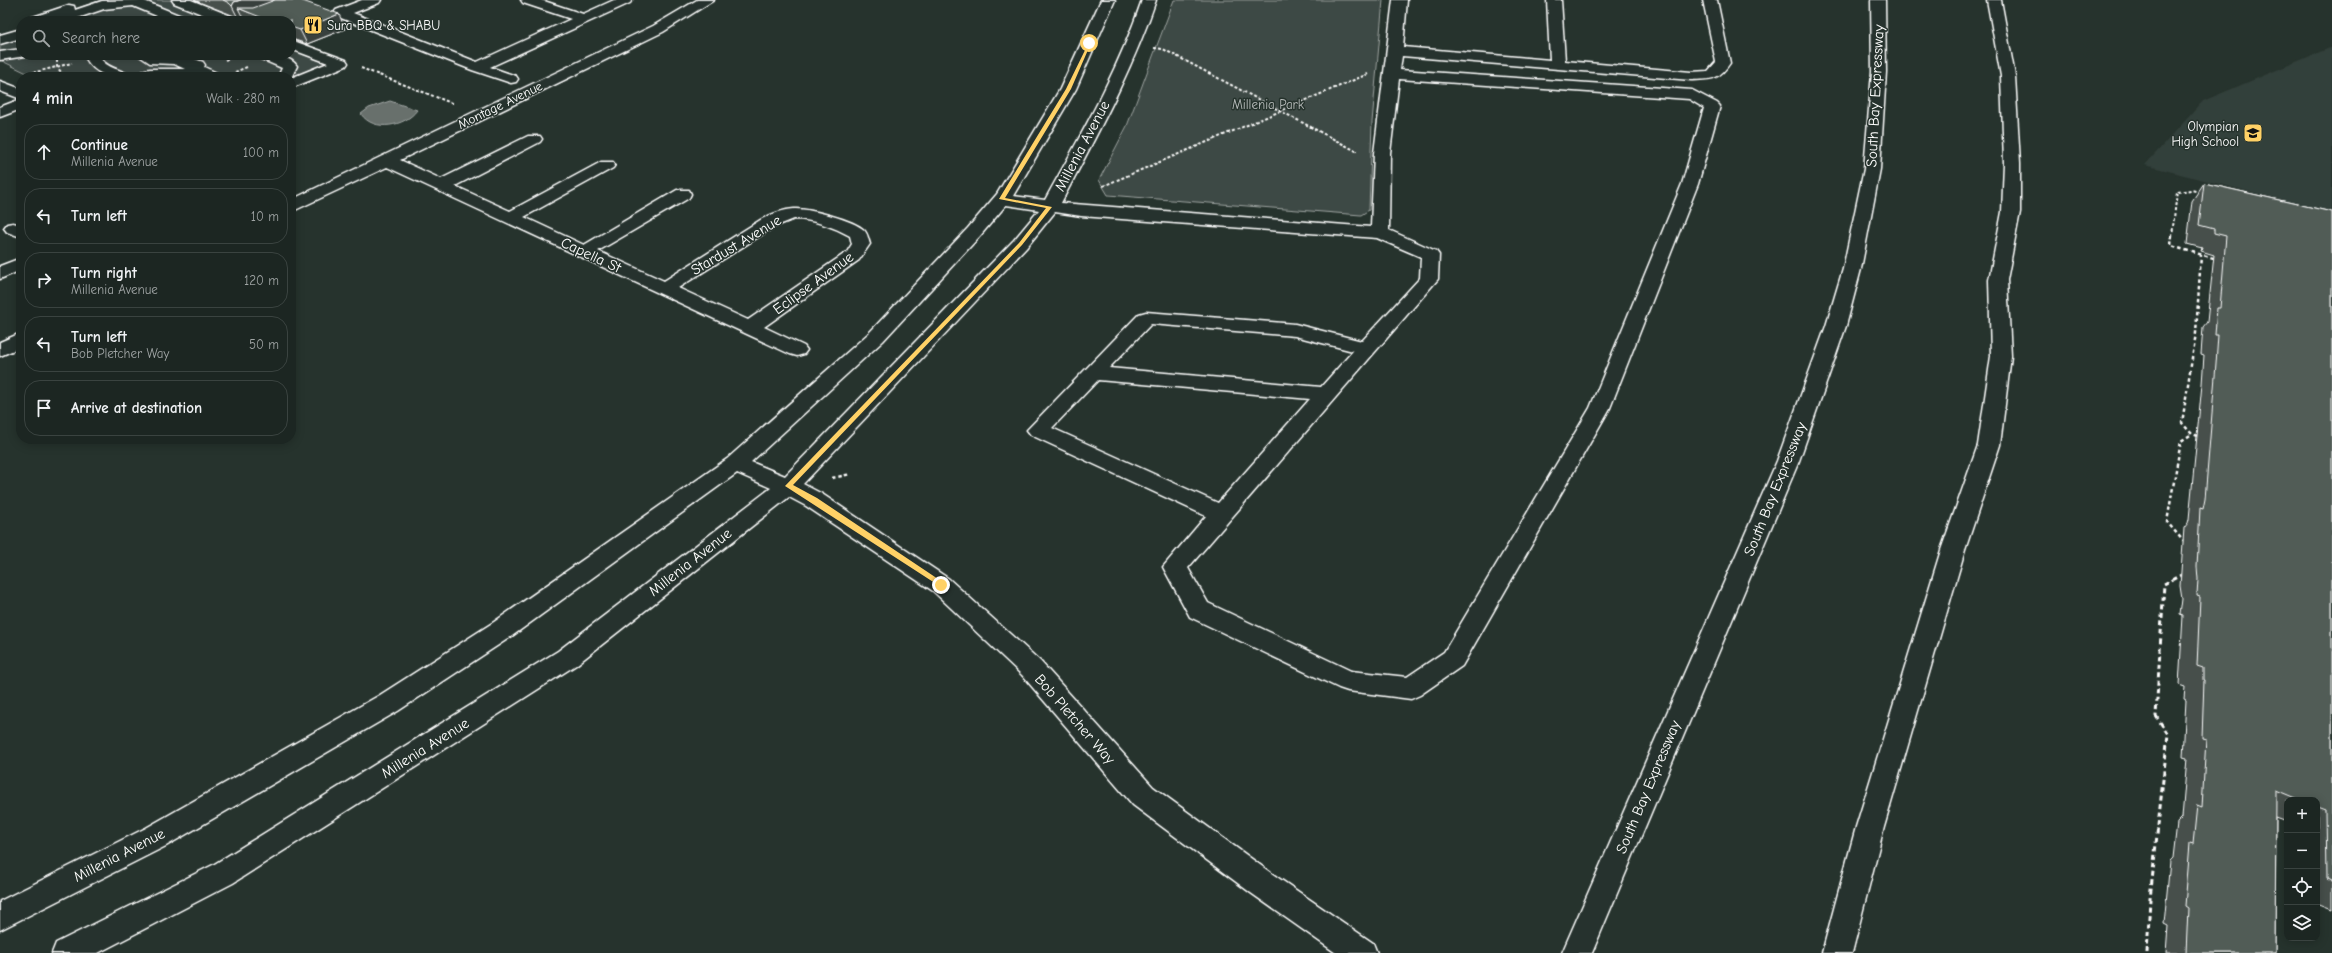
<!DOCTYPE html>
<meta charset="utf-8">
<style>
:root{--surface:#1c2622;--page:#29322f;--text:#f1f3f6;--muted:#a0a5a5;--line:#3a4340}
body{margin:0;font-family:"Comic Neue",sans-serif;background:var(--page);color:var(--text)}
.controls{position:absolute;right:12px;bottom:12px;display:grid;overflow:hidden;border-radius:8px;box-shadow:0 2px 10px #0003}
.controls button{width:36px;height:36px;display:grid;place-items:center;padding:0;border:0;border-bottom:1px solid var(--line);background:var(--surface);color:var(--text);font:20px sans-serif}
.stop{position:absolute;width:12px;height:12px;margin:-9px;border:3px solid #ffd166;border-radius:50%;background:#fff}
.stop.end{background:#ffd166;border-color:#fff;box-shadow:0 1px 4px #0008}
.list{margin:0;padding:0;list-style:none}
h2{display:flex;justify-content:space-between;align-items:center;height:52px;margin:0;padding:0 16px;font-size:17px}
h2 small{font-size:13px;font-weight:400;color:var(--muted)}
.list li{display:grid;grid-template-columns:26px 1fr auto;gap:12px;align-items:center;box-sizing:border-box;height:56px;margin:0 8px 8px;padding:0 8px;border:1px solid var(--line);border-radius:16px}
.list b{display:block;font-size:15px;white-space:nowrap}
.list p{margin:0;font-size:13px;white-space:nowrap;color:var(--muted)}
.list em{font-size:13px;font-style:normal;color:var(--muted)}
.icon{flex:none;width:22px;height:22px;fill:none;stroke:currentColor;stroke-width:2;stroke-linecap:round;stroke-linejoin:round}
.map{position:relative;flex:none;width:2332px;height:953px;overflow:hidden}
.search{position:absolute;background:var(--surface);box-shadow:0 2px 10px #0003;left:16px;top:16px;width:280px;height:44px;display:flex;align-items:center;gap:10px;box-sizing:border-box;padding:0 14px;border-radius:16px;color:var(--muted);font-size:15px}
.panel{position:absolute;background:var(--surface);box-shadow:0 2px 10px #0003;left:16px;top:72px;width:280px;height:372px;border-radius:16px}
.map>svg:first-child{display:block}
.built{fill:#333f3a}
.green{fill:#3e4944;stroke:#9ea4a2}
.water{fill:#67706c;stroke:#a4a9a7}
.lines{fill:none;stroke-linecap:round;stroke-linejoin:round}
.minor-casing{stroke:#fff;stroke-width:3}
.highway-casing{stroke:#fff;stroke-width:3}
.path-far2{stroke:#fff;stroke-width:2;stroke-dasharray:3 2;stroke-linecap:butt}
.path-far1{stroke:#fff;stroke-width:2.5;stroke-dasharray:3.5 3;stroke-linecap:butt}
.path{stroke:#fff;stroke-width:3;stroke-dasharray:5 3.5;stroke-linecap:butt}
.minor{fill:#26332d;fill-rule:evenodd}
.highway{fill:#26332d;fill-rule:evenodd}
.wall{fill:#464f4b;stroke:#fff}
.shaded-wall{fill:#39403d;stroke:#fff}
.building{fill:#515c57;stroke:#fff}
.route{fill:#ffd166}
.labels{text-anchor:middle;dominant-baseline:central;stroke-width:3;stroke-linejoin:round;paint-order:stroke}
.far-poi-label{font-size:13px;fill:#fff;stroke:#26332d;text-anchor:start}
.far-park-label{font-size:13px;fill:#bbbfbe;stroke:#26332d}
.far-street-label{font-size:13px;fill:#fff;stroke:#26332d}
.street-label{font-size:15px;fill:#fff;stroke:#26332d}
</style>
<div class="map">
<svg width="2332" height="953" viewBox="0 0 2332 953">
<rect width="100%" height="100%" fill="#26332d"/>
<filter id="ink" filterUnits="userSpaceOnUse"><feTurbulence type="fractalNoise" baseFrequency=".025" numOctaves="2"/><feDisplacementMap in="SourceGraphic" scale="8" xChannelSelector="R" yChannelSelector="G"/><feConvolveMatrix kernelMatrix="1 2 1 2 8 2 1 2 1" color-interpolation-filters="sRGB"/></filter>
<g filter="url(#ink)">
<path class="built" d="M2332,47V213L2145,165L2203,101Z"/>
<path class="green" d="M101,0H172L224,21H40Z
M1174,0H1383L1372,122L1369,210L1361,215L1108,195L1099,180L1127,126Z
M21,28V55H291V48L329,63L325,68L291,83V77H35L0,60V35Z"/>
<path class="water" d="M390,101L417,110C406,126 374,133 361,114L369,108Z"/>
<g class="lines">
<defs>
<path id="minor" d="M142,0L186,18L188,21H169L133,6L104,9L69,21H28L30,18L69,5L74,6L75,10L102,1Z
M172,0H191L236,18L238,21H219L174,3Z
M362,0H381L379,3L353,13L477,62L571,19L523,3L521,0H541L583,14L614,0H632L630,3L490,67L516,76L518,79L516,82L511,83L472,70L336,16L334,13L336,10Z
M697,0H714L663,32L400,160L441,179L528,136H540L542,139L540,142L455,186L510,211L601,162H613L615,165L613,168L524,217L584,245L677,190H689L691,194L689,198L598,251L664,281L762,219C772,214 782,210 794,209C808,208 854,220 864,230C868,234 868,239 870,244L859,260L764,327L804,346L807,350L804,354L797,356L790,354L387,167L291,212V200L653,26ZM794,219C812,219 834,227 850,236L852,244L847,252L748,320L678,288L774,227Z
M1101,0H1115L1076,89L1013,196L1045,200C1081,135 1118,71 1142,0H1156C1132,71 1096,136 1061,203L1371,227L1374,153L1393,0H1407L1403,47L1550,60L1547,0H1561L1565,61L1691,72L1708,71L1716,62L1703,0H1717L1730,63C1718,81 1711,79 1691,80L1402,56L1400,70L1692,90L1717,103L1720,106L1698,184L1610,408L1462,666L1420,695L1411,699L1348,691L1339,688L1190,617L1163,567L1206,516L1031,435L1027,430L1139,314L1146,312L1295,324L1362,341L1420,278L1421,257L1377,238L1081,216L1055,212L1026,248L803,484L822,494L949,579L1040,661L1153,787L1271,873L1373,943L1377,953H1336L1251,893L1133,805L1022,675L933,591L806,506L789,497L576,665L233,883L98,953H52L56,943L213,865L558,651L771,488L737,473L512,636L398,711L166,846L0,930V901L146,828L380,695L494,622L727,459L869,333L968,228L997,194L1060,89ZM1399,79L1689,99L1704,108L1682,184L1590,408L1444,652L1407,677L1351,671L1208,603L1188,568L1438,279L1439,255L1436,251L1389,230L1390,153ZM1006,205L1039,210L1014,240L785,476L751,462L883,341L980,236ZM1151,324L1295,336L1353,351L1321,387L1109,368ZM1098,380L1310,399L1218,503L1052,428Z
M21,29V38L0,44V35Z
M291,40L346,60L348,63L346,66L291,88V77H278L282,68L259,58L257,55C269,55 289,54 297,66L291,78L328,63L291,49Z
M21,49V55L26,56L0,60V52Z
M86,55H108L101,59C109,70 126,70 131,77C111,77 96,77 85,57Z
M138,55H194L192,58L203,62L205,65L204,67L219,74L221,77H202L197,75L195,77H137L145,70L150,69H185L174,64L150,63Z
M0,81L21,89V109L0,117V107L21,99L0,91Z
M13,223L21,225V237L7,232L4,228L7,224Z
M21,258V270L0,279V266Z
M21,333V347L0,356V342Z"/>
<path id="highway" d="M1871,0H1885L1886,72L1880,169L1861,269L1846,326L1799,461L1592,953H1562L1777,461L1826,326L1843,269L1864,169L1872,72Z
M1987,0H2001L2015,76L2020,163V212L2007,280L2011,356L2000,445L1965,550L1884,827L1852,953H1822L1856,827L1941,550L1978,445L1991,356L1989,280L2002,212L2004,163L2001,76Z"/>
</defs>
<use href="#minor" class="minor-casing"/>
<use href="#highway" class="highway-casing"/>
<path class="path-far2" d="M1154,48L1163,49L1358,152
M57,55V67L65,77
M225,60L237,55
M361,68L454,104
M235,72L247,67
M28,74L72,63
M1103,186L1368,74
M2172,236L2177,192L2191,190L2200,192"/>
<path class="path-far1" d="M2172,235L2171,246L2217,259
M2198,436L2192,434L2182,423L2196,333L2201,255
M832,478L851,474
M2185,543L2167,522L2181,441L2192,434"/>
<path class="path" d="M2147,953L2150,899L2168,734L2156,716L2164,584L2183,574"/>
<use href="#minor" class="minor"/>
<use href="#highway" class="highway"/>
</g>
<path class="wall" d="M194,0H300L345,29L307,44L292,39H291V21H244L242,16L239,20L237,17Z
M2204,183L2332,212V909L2317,903V800H2287V822L2276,818L2275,953H2166L2168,926L2164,924L2170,861L2173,858L2177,823L2182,818L2187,758L2183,757L2186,700L2184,699L2185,687L2179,685L2183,616L2180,615L2182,599L2180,586L2184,528L2188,523L2189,519L2202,384L2204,355L2201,354L2203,327L2207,322L2214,255L2201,251L2202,248L2187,244L2192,201Z"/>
<path class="shaded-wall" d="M241,0H275L250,13L238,8L242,16L239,20L232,6L234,2Z
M339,14L345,29L307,44L300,30Z"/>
<path class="building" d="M223,0H241L234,2L232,6L229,3Z
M275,0H300L339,14L300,30L291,27V21H270L238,8H253Z
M2204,183L2332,212V882L2326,879L2325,810L2317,807V800H2300L2276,790L2275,953H2186L2188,908L2185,906L2190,843L2193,844L2197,805L2202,807L2206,739L2202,738L2204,680H2203V668L2197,666L2200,597L2197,596L2198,579L2197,567L2200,508L2203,509L2205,499L2216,364L2218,335H2215L2217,308H2220L2226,236L2214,233V229L2199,225Z"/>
</g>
<path class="route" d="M1089,42L1091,43L1071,89L1005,198L1052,207L1022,245L793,485L817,498L944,583L945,585L941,587L785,486L1019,243L1046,208L999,199L1066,89Z"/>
<defs>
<symbol id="restaurant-square" viewBox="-11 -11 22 22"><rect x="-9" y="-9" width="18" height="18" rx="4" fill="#ffd166" stroke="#26332d"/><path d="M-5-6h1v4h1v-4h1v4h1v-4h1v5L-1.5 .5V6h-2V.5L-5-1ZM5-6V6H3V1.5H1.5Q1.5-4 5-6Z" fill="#111"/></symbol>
<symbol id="school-square" viewBox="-11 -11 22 22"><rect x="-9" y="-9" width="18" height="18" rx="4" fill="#ffd166" stroke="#26332d"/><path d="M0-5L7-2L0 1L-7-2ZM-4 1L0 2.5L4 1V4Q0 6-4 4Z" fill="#111"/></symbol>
</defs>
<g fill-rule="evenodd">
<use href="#restaurant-square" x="302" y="14" width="22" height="22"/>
<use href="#school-square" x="2242" y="122" width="22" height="22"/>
</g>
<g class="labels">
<g class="far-poi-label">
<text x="327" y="25">Sura BBQ &amp; SHABU</text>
<text x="2239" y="126" text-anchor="end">Olympian<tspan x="2239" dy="15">High School</tspan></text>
</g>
<g class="far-park-label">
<text x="1268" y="104">Millenia Park</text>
</g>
<g class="far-street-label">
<text transform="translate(500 105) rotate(-26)">Montage Avenue</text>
</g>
<g class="street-label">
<text transform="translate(1875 96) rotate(-87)">South Bay Expressway</text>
<text transform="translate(1082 146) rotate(-62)">Millenia Avenue</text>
<text transform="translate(736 245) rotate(-31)">Stardust Avenue</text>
<text transform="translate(591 255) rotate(25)">Capella St</text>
<text transform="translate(813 283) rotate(-36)">Eclipse Avenue</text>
<text transform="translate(1775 489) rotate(-68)">South Bay Expressway</text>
<text transform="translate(690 562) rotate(-38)">Millenia Avenue</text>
<text transform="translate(1075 719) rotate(49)">Bob Pletcher Way</text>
<text transform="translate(425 748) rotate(-32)">Millenia Avenue</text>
<text transform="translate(1648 787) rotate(-67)">South Bay Expressway</text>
<text transform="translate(119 855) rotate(-27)">Millenia Avenue</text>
</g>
</g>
</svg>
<div class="controls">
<button>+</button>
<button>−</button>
<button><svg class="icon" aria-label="locate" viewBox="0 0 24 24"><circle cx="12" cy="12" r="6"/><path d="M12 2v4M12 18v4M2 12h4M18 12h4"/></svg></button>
<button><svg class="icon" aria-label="layers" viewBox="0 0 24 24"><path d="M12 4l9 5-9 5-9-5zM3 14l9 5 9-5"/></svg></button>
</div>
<div class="stop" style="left:1089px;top:43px"></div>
<div class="stop end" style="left:941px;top:585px"></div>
<div class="search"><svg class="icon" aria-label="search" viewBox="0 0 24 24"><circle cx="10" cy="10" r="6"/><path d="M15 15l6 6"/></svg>Search here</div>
<section class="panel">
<h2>4 min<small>Walk · 280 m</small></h2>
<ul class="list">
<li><svg class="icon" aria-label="ahead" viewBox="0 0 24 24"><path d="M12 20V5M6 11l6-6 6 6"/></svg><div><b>Continue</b><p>Millenia Avenue</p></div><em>100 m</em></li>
<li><svg class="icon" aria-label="left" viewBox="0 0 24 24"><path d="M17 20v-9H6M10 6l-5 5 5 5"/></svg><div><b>Turn left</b></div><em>10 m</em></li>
<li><svg class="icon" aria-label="right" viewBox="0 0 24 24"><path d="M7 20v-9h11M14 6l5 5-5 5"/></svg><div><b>Turn right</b><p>Millenia Avenue</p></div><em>120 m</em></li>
<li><svg class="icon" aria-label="left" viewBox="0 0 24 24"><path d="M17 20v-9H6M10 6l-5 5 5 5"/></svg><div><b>Turn left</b><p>Bob Pletcher Way</p></div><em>50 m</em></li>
<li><svg class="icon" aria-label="arrive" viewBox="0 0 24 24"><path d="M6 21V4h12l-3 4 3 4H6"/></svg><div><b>Arrive at destination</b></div></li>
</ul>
</section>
</div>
